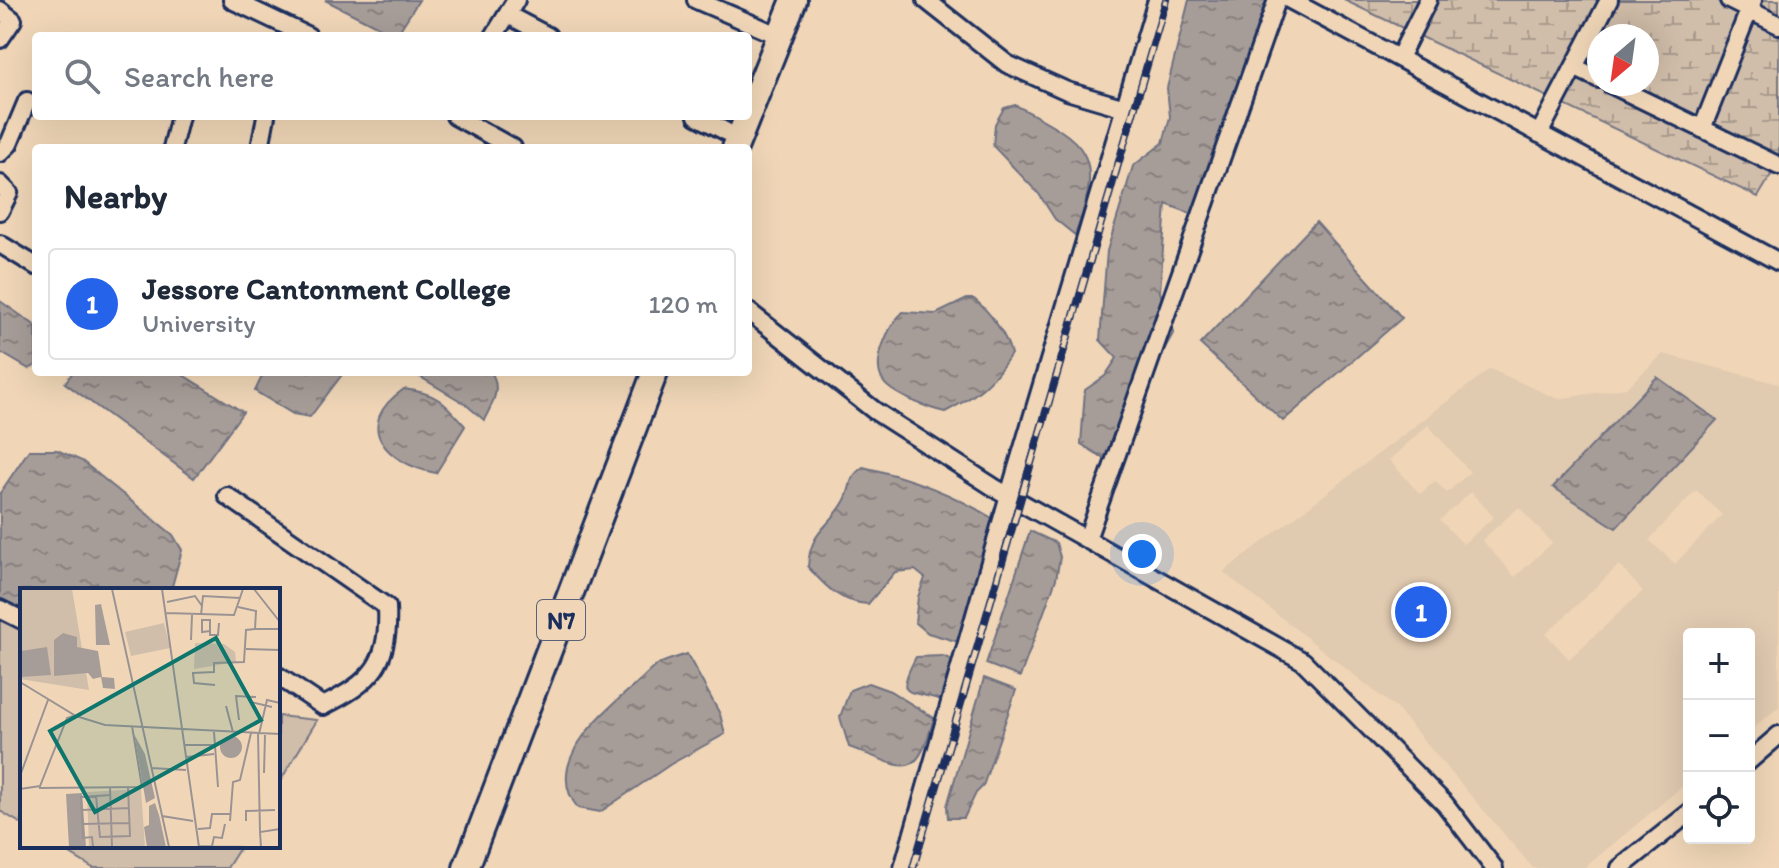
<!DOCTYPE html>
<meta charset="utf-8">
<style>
:root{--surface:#fff;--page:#f2f2f3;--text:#1f2937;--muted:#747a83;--line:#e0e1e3;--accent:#2563eb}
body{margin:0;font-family:Itim,sans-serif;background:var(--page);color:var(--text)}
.controls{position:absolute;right:24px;bottom:24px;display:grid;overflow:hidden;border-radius:8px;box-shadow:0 8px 32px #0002}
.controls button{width:72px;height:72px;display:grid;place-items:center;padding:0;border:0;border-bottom:2px solid var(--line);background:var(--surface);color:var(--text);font:40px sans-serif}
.compass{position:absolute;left:1587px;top:24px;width:72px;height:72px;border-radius:50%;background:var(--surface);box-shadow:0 8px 32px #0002;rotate:209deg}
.you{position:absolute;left:1142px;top:554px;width:28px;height:28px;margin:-20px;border:6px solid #fff;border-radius:50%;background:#1a73e8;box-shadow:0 0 0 12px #1a73e833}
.badge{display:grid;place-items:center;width:52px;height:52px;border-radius:50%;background:var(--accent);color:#fff;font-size:26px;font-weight:700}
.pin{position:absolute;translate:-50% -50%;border:4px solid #fff;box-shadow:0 2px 8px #0006}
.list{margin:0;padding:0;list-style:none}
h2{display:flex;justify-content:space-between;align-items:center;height:104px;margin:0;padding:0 32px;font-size:34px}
h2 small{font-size:26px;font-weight:400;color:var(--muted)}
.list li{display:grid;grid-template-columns:52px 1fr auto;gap:24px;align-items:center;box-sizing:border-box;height:112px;margin:0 16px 16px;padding:0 16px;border:2px solid var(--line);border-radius:8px}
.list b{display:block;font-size:30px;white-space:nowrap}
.list p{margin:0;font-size:26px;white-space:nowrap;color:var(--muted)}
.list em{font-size:26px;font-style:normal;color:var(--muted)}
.icon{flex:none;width:44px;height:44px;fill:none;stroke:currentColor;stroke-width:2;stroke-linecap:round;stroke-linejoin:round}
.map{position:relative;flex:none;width:1779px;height:868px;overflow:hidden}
.search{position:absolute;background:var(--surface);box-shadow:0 8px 32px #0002;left:32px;top:32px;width:720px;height:88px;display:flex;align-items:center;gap:20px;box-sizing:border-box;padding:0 28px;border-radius:8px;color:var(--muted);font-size:30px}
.panel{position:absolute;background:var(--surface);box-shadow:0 8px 32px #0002;left:32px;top:144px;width:720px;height:232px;border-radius:8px}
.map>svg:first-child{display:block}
.built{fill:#e0cab0;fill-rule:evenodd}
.grass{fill:#d1beaa;stroke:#767684;stroke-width:2}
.wetland{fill:url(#wetland-marsh);stroke:#767684;stroke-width:2;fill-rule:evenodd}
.water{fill:url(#water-ripples);stroke:#6f7181;stroke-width:2}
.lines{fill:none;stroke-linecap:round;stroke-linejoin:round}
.minor-casing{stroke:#1b2f5e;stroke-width:22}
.highway-casing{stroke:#1b2f5e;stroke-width:30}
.minor{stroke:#f0d6b7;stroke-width:16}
.highway{stroke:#f0d6b7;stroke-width:24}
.rail-casing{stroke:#1b2f5e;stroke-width:8}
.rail{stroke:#f0d6b7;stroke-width:5;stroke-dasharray:15;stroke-linecap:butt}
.labels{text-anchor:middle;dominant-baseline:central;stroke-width:8;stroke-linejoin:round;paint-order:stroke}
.shield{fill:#f0d6b7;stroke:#5b6179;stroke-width:2}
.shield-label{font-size:24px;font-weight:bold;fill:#1b2f5e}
.inset-road{fill:none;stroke:#9b9393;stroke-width:2}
.view{fill:#0f766e;fill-opacity:0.15;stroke:#0f766e;stroke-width:4}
.inset-edge{fill:none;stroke:#1b2f5e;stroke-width:4}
</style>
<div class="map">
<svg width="1779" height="868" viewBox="0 0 1779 868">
<defs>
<pattern id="wetland-marsh" width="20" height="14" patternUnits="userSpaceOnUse" patternTransform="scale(2)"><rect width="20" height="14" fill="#d1beaa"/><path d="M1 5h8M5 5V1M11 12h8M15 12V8" fill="none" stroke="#a99b8e"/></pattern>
<pattern id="water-ripples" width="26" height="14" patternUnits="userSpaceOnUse" patternTransform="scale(2)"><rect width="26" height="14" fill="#a79d98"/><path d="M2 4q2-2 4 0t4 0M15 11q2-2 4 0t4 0" fill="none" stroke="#87807f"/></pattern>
</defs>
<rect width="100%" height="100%" fill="#f0d6b7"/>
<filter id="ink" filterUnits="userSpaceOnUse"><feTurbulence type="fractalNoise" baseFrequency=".0125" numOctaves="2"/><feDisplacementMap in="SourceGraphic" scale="16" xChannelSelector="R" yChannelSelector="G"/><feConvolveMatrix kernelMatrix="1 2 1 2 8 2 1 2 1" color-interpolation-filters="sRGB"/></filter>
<g filter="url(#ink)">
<path class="built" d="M1663,354L1779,384V707L1749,731V634H1689V781L1584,868H1533L1396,708L1223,572L1490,369L1558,399L1626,388ZM1428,425L1470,472L1447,493L1435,481L1420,494L1389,460ZM1696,490L1722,515L1675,564L1649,540ZM1471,492L1494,517L1463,544L1440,520ZM1519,507L1552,543L1515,577L1482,540ZM1619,565L1643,591L1569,659L1546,634Z"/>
<path class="grass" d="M0,616L22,628V824L0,811Z
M278,716L317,720L278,785Z
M57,846H241L227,868H93Z"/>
<path class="wetland" d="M1344,0H1779V162L1758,197ZM1599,36H1647V84H1599Z"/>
<path class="water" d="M325,0H419L396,36Z
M1189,0H1278L1258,56L1253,92L1213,211L1206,219L1166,204L1160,292L1174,332L1152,371L1110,462L1081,444L1085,390L1105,376L1117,358L1100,340L1107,251L1133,166L1163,143L1170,117L1167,88Z
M1015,105C1086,142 1106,152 1075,235L1055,219L1039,194L993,146L995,124L1004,108Z
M1316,222L1402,318L1283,421L1200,344Z
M967,299H974C990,312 1006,334 1011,354C992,384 976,396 945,412C931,409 890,394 883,381C871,362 888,326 903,312L936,314Z
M0,301L36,326V365L29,369L0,352Z
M73,372H178L243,412L194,478L65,383Z
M264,372H344L310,417L293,414L255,391Z
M412,372H491C502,388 492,405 484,420L464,403Z
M1657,377L1717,420L1616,528L1553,487Z
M404,389C437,393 444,402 465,426L436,473C387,464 350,426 404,389Z
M29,450H57L82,461L173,535L182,550L171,590H22V618L0,604V493Z
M863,467C908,477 953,494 992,518L993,530L970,616L959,642L928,633L915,622L918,597L925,578L915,570L895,572L868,604C840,602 827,588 808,567C810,529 830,528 845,500C853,485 846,480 863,467Z
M1030,531L1056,543L1060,557L1056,579L1020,677L986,664Z
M687,654L720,714L725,734L671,764L600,812L578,808C543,765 598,717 629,690C639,683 647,672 657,665C666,660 678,657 687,654Z
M943,656L952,660L956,667L944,701C911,688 892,702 916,657Z
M984,678L1016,690L983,786L976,793L964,818H948L947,806Z
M868,683L890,691L934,718C915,786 905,767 849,747L840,717L850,690Z"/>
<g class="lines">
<defs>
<path id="minor" d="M232,0L308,36
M696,0L780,36
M926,0L1007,64L1067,91L1125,108
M1290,0L1779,262
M1729,0L1779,25
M0,10L13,20L0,39
M508,15L548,36
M494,36L516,0
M1399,58L1428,0
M1574,67L1599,79
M1610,84L1779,166
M455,116L513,148
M697,116L738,138
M1702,129L1753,0
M1539,134L1609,0
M172,148L180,116
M260,148L266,116
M0,153L9,144L27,101
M0,184L9,193L0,211
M0,244L36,266
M748,311L875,411L995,488L1303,661L1445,804L1494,868
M227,496L387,607C390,663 372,682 323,706L278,676
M1087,539L1277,0
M0,609L22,620
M1749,761L1779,735
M903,868L1009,495L1157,0
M1620,868L1689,813"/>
<path id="highway" d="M735,148L794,0
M466,868L655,372"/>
</defs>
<use href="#minor" class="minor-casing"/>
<use href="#highway" class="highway-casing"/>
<use href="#minor" class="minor"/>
<use href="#highway" class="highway"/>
<defs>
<path id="rail" d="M913,868L1166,0"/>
</defs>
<use href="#rail" class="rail-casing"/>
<use href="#rail" class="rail"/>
</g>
</g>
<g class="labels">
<rect class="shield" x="537" y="600" width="48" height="40" rx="6"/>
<g class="shield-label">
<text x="561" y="620">N7</text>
</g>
</g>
<g transform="translate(20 588)">
<rect width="260" height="260" fill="#f0d6b7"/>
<path d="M175,55L204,56L215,64L216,74L174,81Z" fill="#d1beaa"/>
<path d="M0,1H52L69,102L0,91ZM144,35L150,60L111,68L105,44ZM121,201L125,259H69L67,204Z" fill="#d1beaa"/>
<path d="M81,16L90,57H76L75,17ZM43,45L57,49V59L78,63L82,89L94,90L95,101L83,100L81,89L73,91L68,85L34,88V52ZM27,59L31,87L0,89L1,63ZM114,146L125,166L135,210L126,215ZM200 159a11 11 0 1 1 22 0a11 11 0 1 1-22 0ZM62,205L66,259H49L46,206ZM135,215L139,227L146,259H127L124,239L129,237V218Z" fill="#a79d98"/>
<path class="inset-road" d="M92,1L149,259M142,1L179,259M234,1L260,34M147,14L175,8L182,18M218,19L236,23L235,41H260M146,25L214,27L223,1M181,27L183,8L220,10M190,43L182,44V32H190V47H198L199,35M171,52L172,27M226,61L260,62M0,94L56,128L85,137L260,146M195,97L174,95L173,85L194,84V75L224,74L226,42L235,41M230,109L231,114L252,119M206,118L213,144M219,132L216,108L236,109M194,144L198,199M238,146L240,244M239,146L247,112L260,115M165,157H193M167,169L194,166M131,180L166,182M244,185L245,147M0,188L28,112M90,199L92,259M19,200L122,199L112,138M0,201L20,198L47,130L53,128M76,208L80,249L110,248L108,199M62,222L109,220M142,228L173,233M210,233L213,194L220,192L231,145M226,233V223L255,222M62,236L109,235M178,241L190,240L192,226H210M179,258L230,259M192,258L194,249L202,250L205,236M73,259L72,249L63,250L61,209L91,207M241,259L240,244L260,241"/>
<path class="view" d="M196,50L241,132L75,224L30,143Z"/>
<rect width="260" height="260" class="inset-edge"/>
</g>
</svg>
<div class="controls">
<button>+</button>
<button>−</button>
<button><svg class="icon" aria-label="locate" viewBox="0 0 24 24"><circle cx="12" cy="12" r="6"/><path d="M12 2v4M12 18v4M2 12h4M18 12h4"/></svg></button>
</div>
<svg class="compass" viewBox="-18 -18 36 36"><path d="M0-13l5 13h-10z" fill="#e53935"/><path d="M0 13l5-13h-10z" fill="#747a83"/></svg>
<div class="you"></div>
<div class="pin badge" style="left:1421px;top:612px">1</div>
<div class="search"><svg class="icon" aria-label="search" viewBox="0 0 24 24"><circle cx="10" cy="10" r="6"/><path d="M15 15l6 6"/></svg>Search here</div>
<section class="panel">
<h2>Nearby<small></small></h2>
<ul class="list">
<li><span class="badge">1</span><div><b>Jessore Cantonment College</b><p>University</p></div><em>120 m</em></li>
</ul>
</section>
</div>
